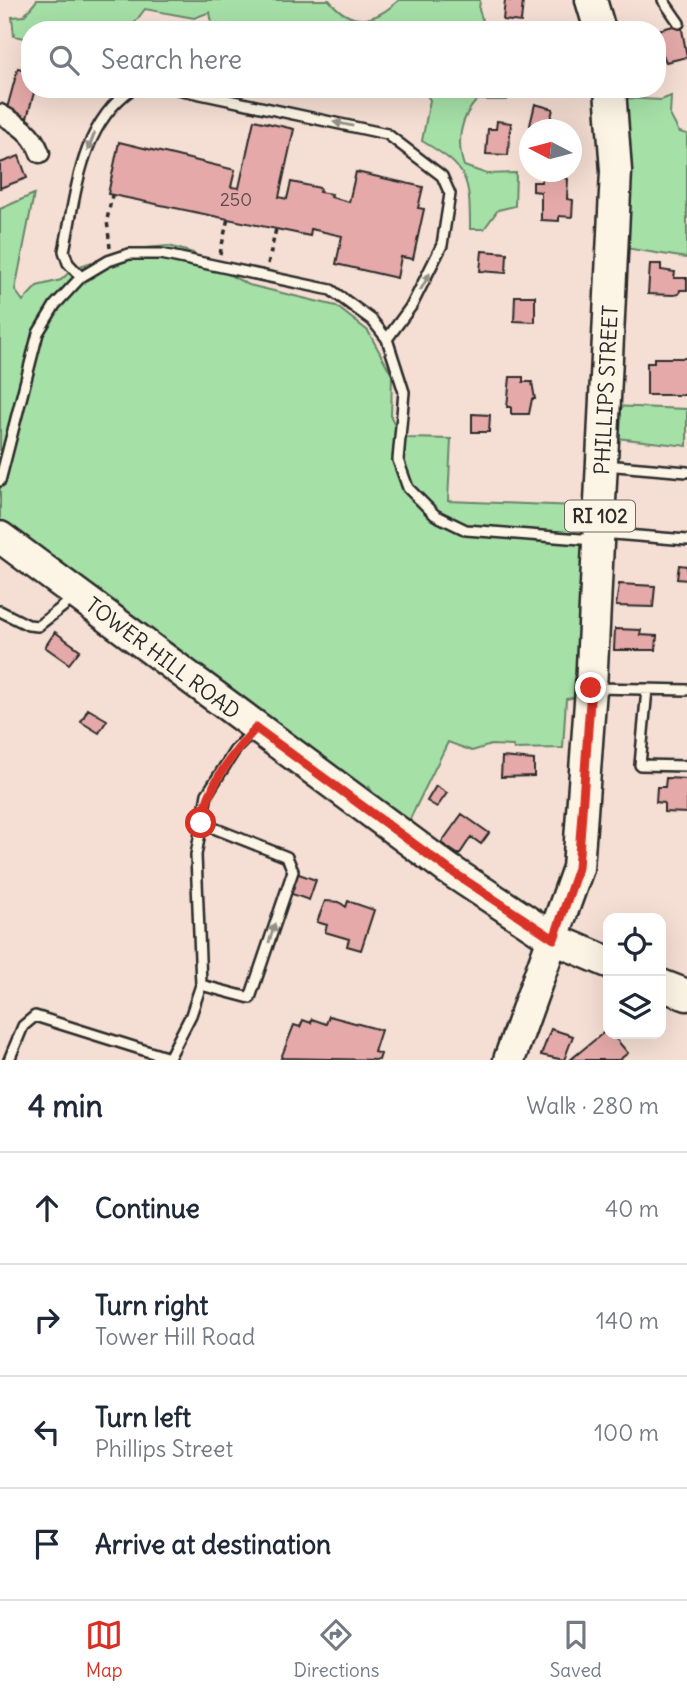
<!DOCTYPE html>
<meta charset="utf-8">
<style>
:root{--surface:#fff;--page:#f2f2f3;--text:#1f2937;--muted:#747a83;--line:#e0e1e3;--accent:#d93025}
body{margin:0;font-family:Delius,sans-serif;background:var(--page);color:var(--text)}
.controls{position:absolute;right:21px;bottom:21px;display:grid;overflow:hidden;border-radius:14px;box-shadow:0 7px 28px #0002}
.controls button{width:63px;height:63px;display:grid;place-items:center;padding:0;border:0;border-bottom:2px solid var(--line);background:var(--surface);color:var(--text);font:35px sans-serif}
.compass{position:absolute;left:519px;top:119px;width:63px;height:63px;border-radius:50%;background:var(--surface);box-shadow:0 7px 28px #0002;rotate:276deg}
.stop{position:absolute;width:21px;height:21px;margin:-16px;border:5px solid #d93025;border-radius:50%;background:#fff}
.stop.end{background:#d93025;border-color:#fff;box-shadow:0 2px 7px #0008}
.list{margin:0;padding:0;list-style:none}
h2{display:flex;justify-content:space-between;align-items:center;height:91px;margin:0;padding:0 28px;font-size:30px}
h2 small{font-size:23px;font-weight:400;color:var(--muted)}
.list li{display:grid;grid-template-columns:46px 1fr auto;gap:21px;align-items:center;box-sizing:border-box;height:112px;padding:0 28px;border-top:2px solid var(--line)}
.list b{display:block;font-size:26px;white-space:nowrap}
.list p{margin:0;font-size:23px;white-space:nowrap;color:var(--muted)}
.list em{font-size:23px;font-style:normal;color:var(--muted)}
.icon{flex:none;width:38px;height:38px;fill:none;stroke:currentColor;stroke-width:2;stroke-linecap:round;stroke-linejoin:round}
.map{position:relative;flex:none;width:687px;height:1060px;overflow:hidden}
.search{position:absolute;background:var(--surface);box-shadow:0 7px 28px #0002;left:21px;right:21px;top:21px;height:77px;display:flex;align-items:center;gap:18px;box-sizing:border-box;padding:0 24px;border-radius:28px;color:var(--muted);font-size:26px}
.sheet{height:539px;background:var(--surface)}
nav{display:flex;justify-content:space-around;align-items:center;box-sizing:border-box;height:98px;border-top:2px solid var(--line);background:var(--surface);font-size:19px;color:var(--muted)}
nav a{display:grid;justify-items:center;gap:4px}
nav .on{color:var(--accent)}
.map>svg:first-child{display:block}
.green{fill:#a5e0a7;stroke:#688669;stroke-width:2}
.building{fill:#e4a9a8;stroke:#2b2b2b;stroke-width:2}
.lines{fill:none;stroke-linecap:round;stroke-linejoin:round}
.lane-casing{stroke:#2b2b2b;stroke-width:14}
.street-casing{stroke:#2b2b2b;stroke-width:23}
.primary-casing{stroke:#2b2b2b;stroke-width:35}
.path{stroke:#2b2b2b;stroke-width:3.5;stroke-dasharray:5 5;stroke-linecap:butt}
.lane{stroke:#fcf5e5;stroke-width:9}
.street{stroke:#fcf5e5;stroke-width:18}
.primary{stroke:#fcf5e5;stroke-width:30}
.oneway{fill:#949088}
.route{stroke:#d93025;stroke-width:9}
.labels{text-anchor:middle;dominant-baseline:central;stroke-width:5;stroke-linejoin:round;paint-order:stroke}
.number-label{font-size:18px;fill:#594a4a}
.shield{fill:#fcf5e5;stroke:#6a6863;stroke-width:2}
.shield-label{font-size:19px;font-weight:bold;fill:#2b2b2b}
.street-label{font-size:21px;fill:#2b2b2b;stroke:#fcf5e5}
</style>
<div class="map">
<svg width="687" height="1060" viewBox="0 0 687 1060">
<rect width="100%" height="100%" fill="#f5ded3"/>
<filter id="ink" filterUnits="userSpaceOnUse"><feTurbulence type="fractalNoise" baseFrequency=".0143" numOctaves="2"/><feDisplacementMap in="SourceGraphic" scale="14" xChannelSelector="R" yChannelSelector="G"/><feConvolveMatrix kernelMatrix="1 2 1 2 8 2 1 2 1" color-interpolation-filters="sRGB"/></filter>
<g filter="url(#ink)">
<path class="green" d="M37,0H329C352,28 374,23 399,0H480L479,10L485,27L492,30H213L210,12L194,18L145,9L129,30H30V39L14,36L12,17L24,16Z
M423,89H511L507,100H477C460,118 456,142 464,166L487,174L516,173L515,206L498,210L484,229H470C470,177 468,168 422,141L430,100Z
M671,96L670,115L679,132L687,134V258L619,247L621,98L661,100Z
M34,194L15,290L23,301L37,286L61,280L74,268L132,249L169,246L193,253L207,269L226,273L249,285L336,306L368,331L392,375L391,417L398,433L409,438L451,439L448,501L603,507L592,694L566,699L563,748L514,749L513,746L491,745L472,751L448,742L408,823L382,807L369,787L356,802L0,537V209Z
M610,406L687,409V446L608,437Z"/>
<path class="building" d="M505,0L523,1L521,22L503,20Z
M681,24L687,57L666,62L658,43L661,42L658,30Z
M18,68L30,71V89H35L27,118L6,112Z
M535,104L553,109L548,130L530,125Z
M254,120L294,129L279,197L287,199L291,182L320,188L319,192L332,194L331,197L349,202L356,172L423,187L418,208L424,209L413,259L401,257L397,278L336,264L342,236L311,229L310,236L108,194L119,142L235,170L231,187L239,188Z
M497,121L511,123L508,155L486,154L488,129H496Z
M19,156L27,178L0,188V163Z
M553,174L568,179L567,199L573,200L572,217L559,216V221L541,220V192L533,191V182H541L542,178H553Z
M482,251L507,253L506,273L480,271Z
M650,264H661V270L675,272L674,278H687V290H680L679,294L674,295L648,294Z
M515,296H535V322L514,321Z
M654,358H687V395H647V363H654Z
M510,377H523V382H532L535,399H532L529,414H511V407H507Z
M472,414L490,415L489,432H472Z
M679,565L687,566V580L677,579Z
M619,584L655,586L653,607L616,606Z
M615,629L641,630L640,635L657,636L656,650H614Z
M55,632L80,650L69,664L45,647Z
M88,709L107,720L99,733L81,722Z
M502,757L534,760V776L501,777Z
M666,778L687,779V813L664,812V803L656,802L657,787H665Z
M436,786L447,793L437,807L427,801Z
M462,814L489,833L481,844L471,837L459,855L441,843Z
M296,873L316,880L309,900L289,893Z
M325,901L339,902L346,907L348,901L374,910L361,950L347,946L349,939L325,932L327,925L317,922Z
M329,1016L381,1030L374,1052L381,1054L379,1060L281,1058L294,1025L300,1027L303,1020L311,1023L312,1019L326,1024Z
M551,1029L573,1036L564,1060L541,1055Z
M608,1029V1034H612L628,1053L619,1060H570Z"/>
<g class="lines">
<defs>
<path id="lane" d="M663,0L679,23
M177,89L387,134L442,176L450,194L442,245L412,305L387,339
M81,277L68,263L64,251C76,194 80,125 132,89
M605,465L687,472
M0,481L38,333L55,305L81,277L108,261L129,254H161L331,290L372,320L387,339L404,392L398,460L408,488L435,515L466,530L594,540
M601,533L687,540
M0,611L28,625L38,626L74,598
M597,688L687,690
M647,689L640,765L687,766
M201,823L287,857L293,871L250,998L201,985
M9,1060L23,1026L35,1016L169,1058
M168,1060L191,1015L201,985L196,855L207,794L235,750L255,729"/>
<path id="street" d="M0,114C18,124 33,133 40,153"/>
<path id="primary" d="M591,0L600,30
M0,537L448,869L554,939L608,962
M661,985L687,995
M509,1060L578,868L591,688L616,171L610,89"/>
</defs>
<use href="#lane" class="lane-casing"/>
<use href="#street" class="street-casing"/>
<use href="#primary" class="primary-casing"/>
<path class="path" d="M110,248L107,220L112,195
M220,254L228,218
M268,264L276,229"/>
<use href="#lane" class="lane"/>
<use href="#street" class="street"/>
<use href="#primary" class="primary"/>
</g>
<defs><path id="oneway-solid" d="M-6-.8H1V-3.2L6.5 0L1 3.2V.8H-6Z" transform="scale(1.75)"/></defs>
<g class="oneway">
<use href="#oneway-solid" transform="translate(343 124) rotate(-168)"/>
<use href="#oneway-solid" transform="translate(91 142) rotate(112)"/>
<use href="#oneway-solid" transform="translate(425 282) rotate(-61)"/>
<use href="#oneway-solid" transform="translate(272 933) rotate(-72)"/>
</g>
</g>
<g class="lines" filter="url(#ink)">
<path class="route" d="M201,823C209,785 229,757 256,728L448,869L554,939L578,868L591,688"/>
</g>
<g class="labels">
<g class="number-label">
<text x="236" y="199">250</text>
</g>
<rect class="shield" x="565" y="500.5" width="70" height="31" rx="5"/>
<g class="shield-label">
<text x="600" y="516">RI 102</text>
</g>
<g class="street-label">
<text transform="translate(606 390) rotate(-87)">PHILLIPS STREET</text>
<text transform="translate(163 658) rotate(37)">TOWER HILL ROAD</text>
</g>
</g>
</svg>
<div class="controls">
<button><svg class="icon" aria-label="locate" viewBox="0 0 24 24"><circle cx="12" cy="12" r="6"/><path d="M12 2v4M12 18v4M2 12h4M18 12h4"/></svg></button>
<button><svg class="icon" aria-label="layers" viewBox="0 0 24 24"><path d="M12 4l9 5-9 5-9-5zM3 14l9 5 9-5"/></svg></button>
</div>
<svg class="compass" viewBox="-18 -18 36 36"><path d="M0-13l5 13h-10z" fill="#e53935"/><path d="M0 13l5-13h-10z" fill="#747a83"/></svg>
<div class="stop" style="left:201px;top:823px"></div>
<div class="stop end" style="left:591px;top:688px"></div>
<div class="search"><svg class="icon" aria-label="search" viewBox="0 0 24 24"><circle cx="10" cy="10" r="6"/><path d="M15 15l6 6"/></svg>Search here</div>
</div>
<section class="sheet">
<h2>4 min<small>Walk · 280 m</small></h2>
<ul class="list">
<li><svg class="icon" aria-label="ahead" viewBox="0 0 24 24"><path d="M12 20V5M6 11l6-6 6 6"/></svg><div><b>Continue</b></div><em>40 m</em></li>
<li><svg class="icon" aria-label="right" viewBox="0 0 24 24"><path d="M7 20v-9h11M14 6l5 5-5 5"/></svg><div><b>Turn right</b><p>Tower Hill Road</p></div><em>140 m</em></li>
<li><svg class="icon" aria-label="left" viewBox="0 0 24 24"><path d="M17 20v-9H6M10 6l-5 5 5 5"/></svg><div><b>Turn left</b><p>Phillips Street</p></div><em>100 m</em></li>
<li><svg class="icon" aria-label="arrive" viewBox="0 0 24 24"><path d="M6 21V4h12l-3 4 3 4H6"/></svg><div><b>Arrive at destination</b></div></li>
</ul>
</section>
<nav>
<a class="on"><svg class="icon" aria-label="map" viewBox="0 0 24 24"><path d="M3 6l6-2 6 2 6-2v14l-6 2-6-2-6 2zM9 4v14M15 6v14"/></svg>Map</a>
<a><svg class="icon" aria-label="directions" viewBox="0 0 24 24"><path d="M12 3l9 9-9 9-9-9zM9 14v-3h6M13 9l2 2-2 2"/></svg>Directions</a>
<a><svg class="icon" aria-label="saved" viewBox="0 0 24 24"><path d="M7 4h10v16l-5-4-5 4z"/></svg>Saved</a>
</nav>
